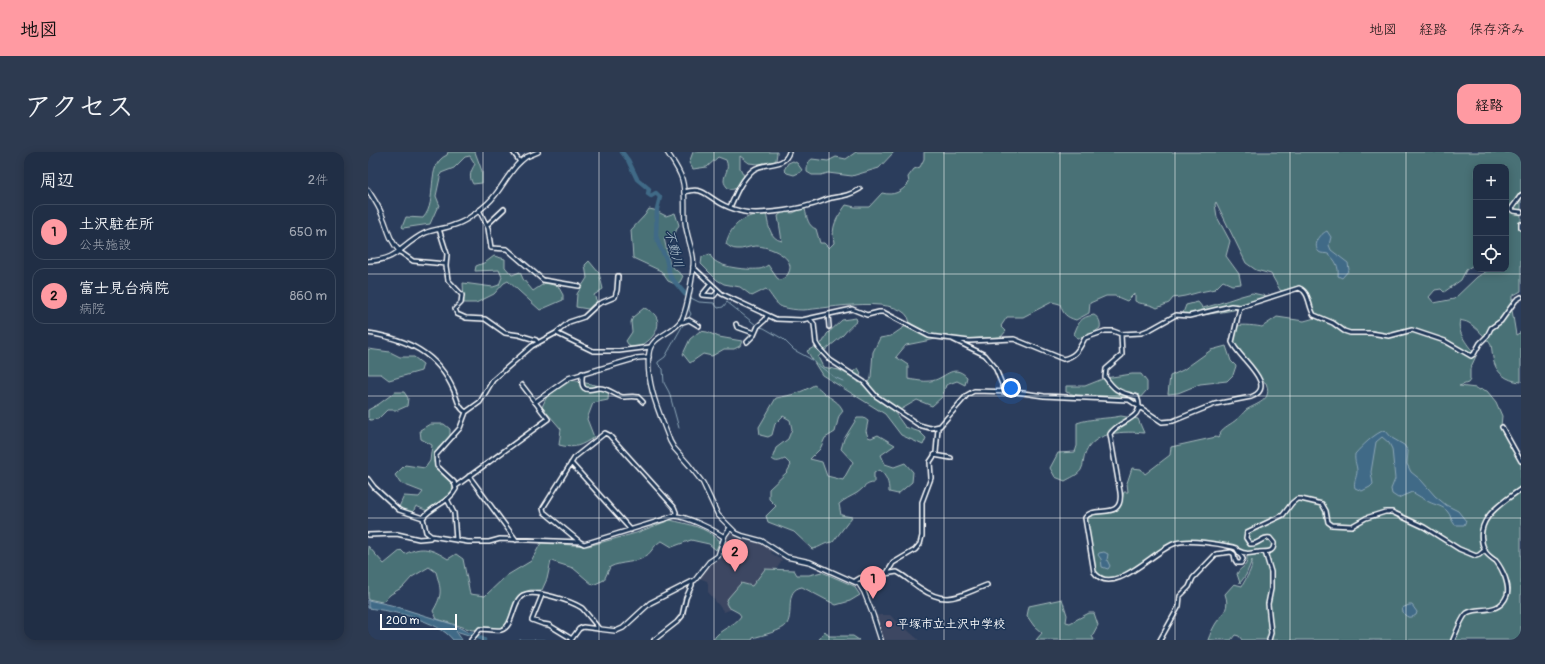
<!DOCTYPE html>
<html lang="ja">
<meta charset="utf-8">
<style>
:root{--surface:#202e45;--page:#2d3a50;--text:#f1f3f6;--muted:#a2a8b3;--line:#3d4a5e;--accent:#ff9aa2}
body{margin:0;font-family:Pangolin,"Klee One",sans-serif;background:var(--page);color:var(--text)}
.controls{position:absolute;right:12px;top:12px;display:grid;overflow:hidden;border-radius:8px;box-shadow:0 2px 10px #0003}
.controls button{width:36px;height:36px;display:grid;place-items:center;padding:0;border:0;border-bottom:1px solid var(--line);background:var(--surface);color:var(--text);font:20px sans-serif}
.scale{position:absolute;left:12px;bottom:10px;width:77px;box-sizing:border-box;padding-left:4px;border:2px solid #fff;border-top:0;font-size:11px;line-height:14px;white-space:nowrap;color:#fff;-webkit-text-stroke:3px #1d3557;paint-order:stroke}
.you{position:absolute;left:643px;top:236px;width:14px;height:14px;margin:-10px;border:3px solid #fff;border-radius:50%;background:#1a73e8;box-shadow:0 0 0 6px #1a73e833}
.badge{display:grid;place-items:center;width:26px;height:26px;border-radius:50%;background:var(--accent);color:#111;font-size:13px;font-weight:700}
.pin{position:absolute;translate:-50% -33px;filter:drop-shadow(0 1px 2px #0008)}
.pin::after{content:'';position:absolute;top:21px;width:14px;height:12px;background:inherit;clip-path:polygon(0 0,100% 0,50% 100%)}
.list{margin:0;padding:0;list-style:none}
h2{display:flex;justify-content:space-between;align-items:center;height:52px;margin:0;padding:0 16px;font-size:17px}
h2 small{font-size:13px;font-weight:400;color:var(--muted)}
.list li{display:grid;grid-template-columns:26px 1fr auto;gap:12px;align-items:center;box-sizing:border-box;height:56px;margin:0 8px 8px;padding:0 8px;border:1px solid var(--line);border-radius:12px}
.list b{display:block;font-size:15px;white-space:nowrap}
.list p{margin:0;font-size:13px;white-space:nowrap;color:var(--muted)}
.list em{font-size:13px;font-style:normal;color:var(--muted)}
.icon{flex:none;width:22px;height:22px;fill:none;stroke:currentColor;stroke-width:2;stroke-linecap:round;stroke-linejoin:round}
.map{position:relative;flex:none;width:1153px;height:488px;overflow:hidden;border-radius:12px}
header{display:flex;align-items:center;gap:24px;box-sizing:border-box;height:56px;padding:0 20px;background:var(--accent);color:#111}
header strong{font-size:19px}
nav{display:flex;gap:22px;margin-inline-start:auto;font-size:14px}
.intro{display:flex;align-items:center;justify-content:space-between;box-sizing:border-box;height:96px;padding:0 24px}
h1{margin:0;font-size:28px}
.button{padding:10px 18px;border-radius:12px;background:var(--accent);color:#111;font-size:14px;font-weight:700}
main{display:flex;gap:24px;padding:0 24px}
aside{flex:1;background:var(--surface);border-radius:12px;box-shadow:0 2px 10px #0003}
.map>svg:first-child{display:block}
.built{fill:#3c4762}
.green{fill:#487176;stroke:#a4b8ba;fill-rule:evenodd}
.water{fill:#406b87;stroke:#8ca6b7}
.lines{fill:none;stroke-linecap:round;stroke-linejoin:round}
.stream{stroke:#8ca6b7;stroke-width:1}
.river{stroke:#406b87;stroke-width:4.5}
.minor-casing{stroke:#fff;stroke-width:6}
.tertiary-casing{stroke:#fff;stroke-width:6}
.minor{stroke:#1d3557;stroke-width:3}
.tertiary{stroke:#1d3557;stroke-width:3.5}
.grid{fill:none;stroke:#fff;stroke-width:1;stroke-opacity:0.55}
.poi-dot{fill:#ff9aa2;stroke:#1d3557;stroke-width:1.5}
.labels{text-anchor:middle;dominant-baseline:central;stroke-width:3;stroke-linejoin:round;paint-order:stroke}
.poi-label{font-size:12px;font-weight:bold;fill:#fff;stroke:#1d3557;text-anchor:start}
.water-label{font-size:13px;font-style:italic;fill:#b3c4cf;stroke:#1d3557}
</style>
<header>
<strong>地図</strong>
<nav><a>地図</a><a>経路</a><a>保存済み</a></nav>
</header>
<div class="intro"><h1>アクセス</h1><a class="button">経路</a></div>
<main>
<aside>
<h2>周辺<small>2件</small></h2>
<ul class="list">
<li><span class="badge">1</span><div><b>土沢駐在所</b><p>公共施設</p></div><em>650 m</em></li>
<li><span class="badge">2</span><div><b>富士見台病院</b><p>病院</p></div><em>860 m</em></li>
</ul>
</aside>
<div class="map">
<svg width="1153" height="488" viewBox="0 0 1153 488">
<rect width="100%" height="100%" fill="#2b3d5c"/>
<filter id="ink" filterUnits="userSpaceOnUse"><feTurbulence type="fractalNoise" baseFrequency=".025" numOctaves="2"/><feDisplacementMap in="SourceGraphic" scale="8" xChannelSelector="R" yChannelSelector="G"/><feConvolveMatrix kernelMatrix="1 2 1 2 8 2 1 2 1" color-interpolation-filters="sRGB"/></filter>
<g filter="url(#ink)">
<path class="built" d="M362,381L374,386L397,392L405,397L403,401L414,408L407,420L367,456L356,460L340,440V432L339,429L331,426L343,413L342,412L351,408L353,404L358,388Z
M512,463H522L524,465L551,488H514V483L507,464Z"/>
<path class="green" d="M80,0H107L114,19V31L105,32C100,24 103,19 107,12L102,4L97,5L86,16L73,21L68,44L72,54L69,56L62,72L35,76L34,75L38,65L55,66C71,49 56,13 79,3Z
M325,0H409V1L408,8L405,10L390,12L381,11L372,4V16L376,24C373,29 367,43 359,35C358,34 356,31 356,29C356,21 362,18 358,8L350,5L339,15L325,17L321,11Z
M488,0H526L511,16L484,24L460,21L453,23H444L439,20C439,15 439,10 444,7L460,9L468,5L478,7Z
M556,0H1153V139L1144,144V158L1148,183L1153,180V230C1138,229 1127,220 1125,206C1124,201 1124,197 1123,193C1120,187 1106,174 1101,171C1098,169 1094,169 1092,168C1088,181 1101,194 1108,204L1102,217V228L1100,231L1091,234L1108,236L1112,238L1113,237L1119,239L1128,250L1134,264L1133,274L1134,279L1144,295L1153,312V488H874L871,484L867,483L863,488H840C842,482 845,476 848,471C856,460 862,456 857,442L866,432L874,434C878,426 885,417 884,408L878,423L872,431L869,422C873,413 880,417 879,404L882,403L861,393L860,390V393C845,391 825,385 811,389C787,396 769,420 745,427C738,429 730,423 727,418C721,402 720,383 718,366L721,363L747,360L752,354L756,340H760L759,331L764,316L773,317L777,322L802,303L803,295L848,285L850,286L853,282L852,281C855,275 864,272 869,267C872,265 875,261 878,258C889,251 905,249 898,231L895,229C886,218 854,188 870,174C872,172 891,174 894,175L909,165L936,169L947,166L936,136L930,134L914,139L912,138L903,122L888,118L878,111L848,50L847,52L849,65L862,89L858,104L871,122L873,132L864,133L855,129L847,137L832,140L817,144L805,146L801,151L789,156C781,151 773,153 767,149V141L759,149L747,144H738L722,151L721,161L708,168C698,165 695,162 692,152L684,150L655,165H639L633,174L638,179L633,185L577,188L573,186L538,193L528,205L540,213V227C547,228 555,230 562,229C577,228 584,210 599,225L597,233L589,229L578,233L574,245L564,254L549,248L527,261L537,275L552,280L558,286L555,293L533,283L517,262L454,223L439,199L455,190L459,182L474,168L488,166L489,169C483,174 480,177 475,183C467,191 458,196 450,205L455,215L471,218L481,223L490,216L493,221L490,230L497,234L503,226L505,200L512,186L523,184L542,171C538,140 456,157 435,158C428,158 421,157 414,155C408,153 403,142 398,137L384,144L372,135L356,132L349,128L333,112L334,105L342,102C345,116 379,118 391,117C394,117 397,115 400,113L409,126L412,128C415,127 418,125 420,122C430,105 400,94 388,94C381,94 375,98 369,97C364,97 362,95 358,92C363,71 377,64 398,60C400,71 401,87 414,89L410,64L415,60L425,61L433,57H437C439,66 440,74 448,77L452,91H456L461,96L466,91C463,74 468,67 478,53L487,55H501L514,41C526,44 533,40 541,31L540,25L546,17L552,15L556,7ZM1108,15H1138V117H1122L1109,125L1086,147L1066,151L1061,145L1067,138L1073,137L1076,140L1093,128L1098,118L1108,111Z
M425,9L429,11L434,18L433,20L426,23L419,21L416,18L420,11Z
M281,57L286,58L298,64L307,61L311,73L306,83L296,86L302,113L315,124L312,130L307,132L300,129L293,119L265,106L263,78L277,63Z
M126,104L137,107V115L144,123L152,120L155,127L165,139L177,131L190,134L195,143V148L172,158L140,129L136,131L126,142L108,151H96L95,131L125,135L131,133L134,125L131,118L107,119L108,114L118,110Z
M221,109L231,121L235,137L226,143L230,152H225L220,157L208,155L209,142L219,126L217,113Z
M884,141L903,145C879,159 849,160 822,165L817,164L815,161L818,153L830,150L835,156C852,152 867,145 884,141Z
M276,156C298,163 291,184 274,193C271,195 266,195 262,195L258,189L264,180L263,170L265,165Z
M726,163C731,166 733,170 732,176L720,185L709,186L706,182C711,170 712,165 726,163Z
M332,179L339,180L351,185L374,189L372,194L366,197H356L344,204L335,202L322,211L315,202L322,187Z
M858,194L863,209L868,214L865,223L859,229L832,232L810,241L800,242L802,224L815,218L843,198Z
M0,197L22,200L32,205H46L55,212L53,219L21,228L13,222H0Z
M764,222H773L779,230V238L770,248L711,244L698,240V234H717L737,226Z
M204,228L241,236L240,248L225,251L219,267L226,285C213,294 206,297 191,293L193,277L174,255L179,244Z
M446,233C450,235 453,238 456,241C463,247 472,250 475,259L471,264L467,280L457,286L452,297L442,307L454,310L459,324L475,328L485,310L473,297L476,287L489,266H496L500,269L498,279L500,285L503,286L510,283L527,293L513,303L517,312L526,315L537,311L545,320L544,330L530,342L521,340C521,331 519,324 511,318L506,321V331C498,331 495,337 489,341C482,345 477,347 471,352L473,363L484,365L465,390C457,390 452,396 444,397L426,380L400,370L398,364L408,354L401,347V337L419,320L423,313L417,307C412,309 408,311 404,307L408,296L420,287L424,277L422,268L415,264L407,272L404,283L400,285L392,283L391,275L408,246C425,243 432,241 446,233Z
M27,240H36L40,246L39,254L30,258H19L10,267L2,268L0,266V258L11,252Z
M753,264L770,267L776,281C757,279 727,279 718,300C715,305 716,313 713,318C710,323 702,326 697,329L687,325L682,316L690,301L707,300L709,294V271C723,266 738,267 753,264Z
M62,272H76L82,277V286L70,296L66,310L69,317L85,333C85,344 74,355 64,361L48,354L45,360L34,359L31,355L36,344L51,345L55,340L32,331L27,323L37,313L57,316L62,309L64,293L53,287L52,278Z
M302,368C320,372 338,375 352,389L348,398L341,392L323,388L304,395L294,389C287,391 284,400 278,404C267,412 254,409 242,415L236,428L225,433L205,416L183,409L179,427L174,438H162L155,441L147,449L141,469L133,477L104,478L69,467L65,459C75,442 73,438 68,420L61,415L44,425L35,435L23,442L14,450L0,447V394L16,412L33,398L37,402C55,393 64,397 80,407L88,402L95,407L102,442L117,444L138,424L163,409L173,391L220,394L268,381Z
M397,417L426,418L429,423H441L454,420L486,434L492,443L482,449L468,453L434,435C416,438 426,460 419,472C415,479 394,483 385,486L384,488H345C352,476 366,475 373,464L371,461L360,455L358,451L360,446L373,431L384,434Z
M694,447L699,463L698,470L702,471L721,461H726L730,473L724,484L726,488H668L674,481L666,474L659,464L661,454Z
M457,479L461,484H485L491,488H451L454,482Z"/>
<path class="water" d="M959,79L963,85L961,93L963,98L980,111L981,118L974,126L970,124C971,115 968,108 960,102C958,101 953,102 951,100C944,93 952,82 959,79Z
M1017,278L1024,286L1036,293L1040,299L1039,312L1043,320L1053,328L1067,344L1078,353L1090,359L1098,369L1096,373H1087C1083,369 1083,363 1079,359C1075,354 1067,353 1061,350C1055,347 1050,343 1044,340L1030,346L1024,342L1023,337L1027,327L1024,297L1021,291L1014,285L1008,290L1003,320L1005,332L1002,335L994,339L987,336C985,330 989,325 989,319C989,313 986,310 987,302C994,294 1007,281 1017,278Z
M736,400L740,402L739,408L742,414L740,417L734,415L733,407L730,403L731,401Z
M0,448L23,453L84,472L116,488L88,479L94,488H85C70,468 24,459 0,456Z
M1041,453H1044L1049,460L1048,463C1041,468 1035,464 1034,456Z"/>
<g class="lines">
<path class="stream" d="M320,167L323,162L321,158L323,146L331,150L346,151L350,156L355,155L359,150L388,173
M391,175L396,176L415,187L426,198L441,206L466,225L475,229
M311,276L301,240L296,231L295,217L290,212V210L297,205L316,171
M152,488H177"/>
<path class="river" d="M254,0L260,8L269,27L281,37L280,42L283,44L288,41L292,45L289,57L288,84L291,93L298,106L302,124L317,142
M103,481L116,488"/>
<defs>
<path id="minor" d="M145,0L152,10
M316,40C335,35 336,42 352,51C357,54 365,57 372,59C387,64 426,58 442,53C449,52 456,48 463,46C475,44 480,44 492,37
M1153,43L1143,57L1145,59L1153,60
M362,55C368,42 373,28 385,18C396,9 416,17 421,0
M111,58L120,76L123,96L139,97L175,128L211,134
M1153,72V76
M119,73L136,57
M71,77L79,102L78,114L80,128L94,143L93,151L87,157L89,162L98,166L117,167L137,181L151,183L168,188L170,191
M32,100L45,109L78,112
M325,115L354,142L408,167L434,168L484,157L499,163L511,160H515L561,184L601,189L646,187L695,207C709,204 711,196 717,186L737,179H745L753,182L773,181L783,177L808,163L821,164L863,154L872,155L931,136C942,140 940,154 946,163L965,171L976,179L982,181H1003L1021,184L1044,178L1077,189L1103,204L1106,202L1112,191L1119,184L1123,176L1133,169L1148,148L1153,145
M250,124L249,138L247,145L230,152L216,165L201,170L188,181L164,194L125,228L112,250L98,260L92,276L68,303L69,314L86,330L88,337C81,351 63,354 55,366L58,380L63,384L100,390H121L132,387L212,390L216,392L297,367
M343,132L334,143L346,144L350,139
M460,163L461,175
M442,167L446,172L448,191L451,196L462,208L496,230L508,244L551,273L562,276L572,274L599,243L606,239L648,240L676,244L761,248L794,270L805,269L847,252L883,245C912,234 869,205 864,190L872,155
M312,170H315L321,168L331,174
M368,172L369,175L386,181
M0,181C39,187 70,201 86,239C89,246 90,256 98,260
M188,181L225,199H251L282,195
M753,182L754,203L738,217L737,225C749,241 750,239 769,245C779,268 749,268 742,282L752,340C756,370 725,352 717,366L726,420C745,447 787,397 808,391C821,387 851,392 865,395L868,396L875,407L873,411H869L867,408L866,402L863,400L848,402L825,426L821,435L812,444L811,454L792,488
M584,187L617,203L627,215L636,237L639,238H648V240
M379,190L386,183L390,174L397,168L399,164
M214,221C215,226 212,232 216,236C221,240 226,236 231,236C241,236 246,243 254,245C260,245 265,244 270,245L275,250
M1134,275L1153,309
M566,303L583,306
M203,311L263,378
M101,324L148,388
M0,327L6,335L31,358L55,366
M88,334L180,267L154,233
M79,347L86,361L88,388
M0,383L29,382L51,387L62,386L63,384
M211,389L176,360L175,356L207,305L237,281L241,283L306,355L308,360L307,364
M871,399C879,403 882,401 891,400C898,399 906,402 906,391L902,386C894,384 891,393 882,392L878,386L879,380L915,363L924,351L929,347H933L954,352L958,359L960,370L964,373L984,374L998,366L1017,360H1024L1056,375L1091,397L1108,404L1111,403L1117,398
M897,400L903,420V437L900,452L903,481L901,488
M519,421L525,411L547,398L552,392L554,384V350L563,326L562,310L568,301L570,276
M487,429L492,426L529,420C537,424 544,431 552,436C579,455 592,443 619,433
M174,443L164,468L175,472L181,473L204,487
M103,488L112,477C118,477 127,479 133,478C146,475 144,449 155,443C167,437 203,449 214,456C215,457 230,475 231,477
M203,488L211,477L215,475L231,477
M286,488L309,470L314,464L318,446L324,433V431
M1085,488C1088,481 1094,465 1099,461C1110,454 1131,464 1139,443C1141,437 1139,431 1137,425C1135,420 1132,414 1128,409C1124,406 1120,404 1117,399C1103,369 1132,352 1153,337"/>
<path id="tertiary" d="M299,0C304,8 311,17 314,27C318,40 316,55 317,69C318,81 323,93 325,105C327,116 319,157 314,167C306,182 283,183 281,201C277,231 292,262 302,289L306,296L321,313L335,331L350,363L368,381L375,384L394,389L419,405L442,410L491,432L496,440L505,463L513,488
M0,38C5,46 11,54 14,63C21,78 20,86 32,100
M0,109C32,108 32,93 57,81C66,77 77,77 86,73C98,70 111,59 120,51C133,39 139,22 152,10L158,5L170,0
M167,250L201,226L269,206L281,205
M297,367C300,366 304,364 307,364C318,364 346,378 356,385
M231,477L248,479L255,476L282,451L327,428L341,410L350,404L357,383L362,376"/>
</defs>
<use href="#minor" class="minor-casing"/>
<use href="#tertiary" class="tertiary-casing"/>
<use href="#minor" class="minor"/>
<use href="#tertiary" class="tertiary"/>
</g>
</g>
<path class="grid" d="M115,0V488M231,0V488M346,0V488M461,0V488M576,0V488M692,0V488M807,0V488M922,0V488M1038,0V488M0,122H1153M0,244H1153M0,366H1153"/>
<circle class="poi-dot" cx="521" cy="472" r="4"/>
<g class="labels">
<g class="poi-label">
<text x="529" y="472">平塚市立土沢中学校</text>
</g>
<g class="water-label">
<text transform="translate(306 97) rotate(75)">不動川</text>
</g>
</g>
</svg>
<div class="controls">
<button>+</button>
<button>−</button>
<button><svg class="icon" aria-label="locate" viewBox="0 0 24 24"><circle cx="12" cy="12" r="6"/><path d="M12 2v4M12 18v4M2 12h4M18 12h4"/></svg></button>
</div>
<div class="scale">200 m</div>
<div class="you"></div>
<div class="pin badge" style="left:505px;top:447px">1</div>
<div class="pin badge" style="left:367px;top:420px">2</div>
</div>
</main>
